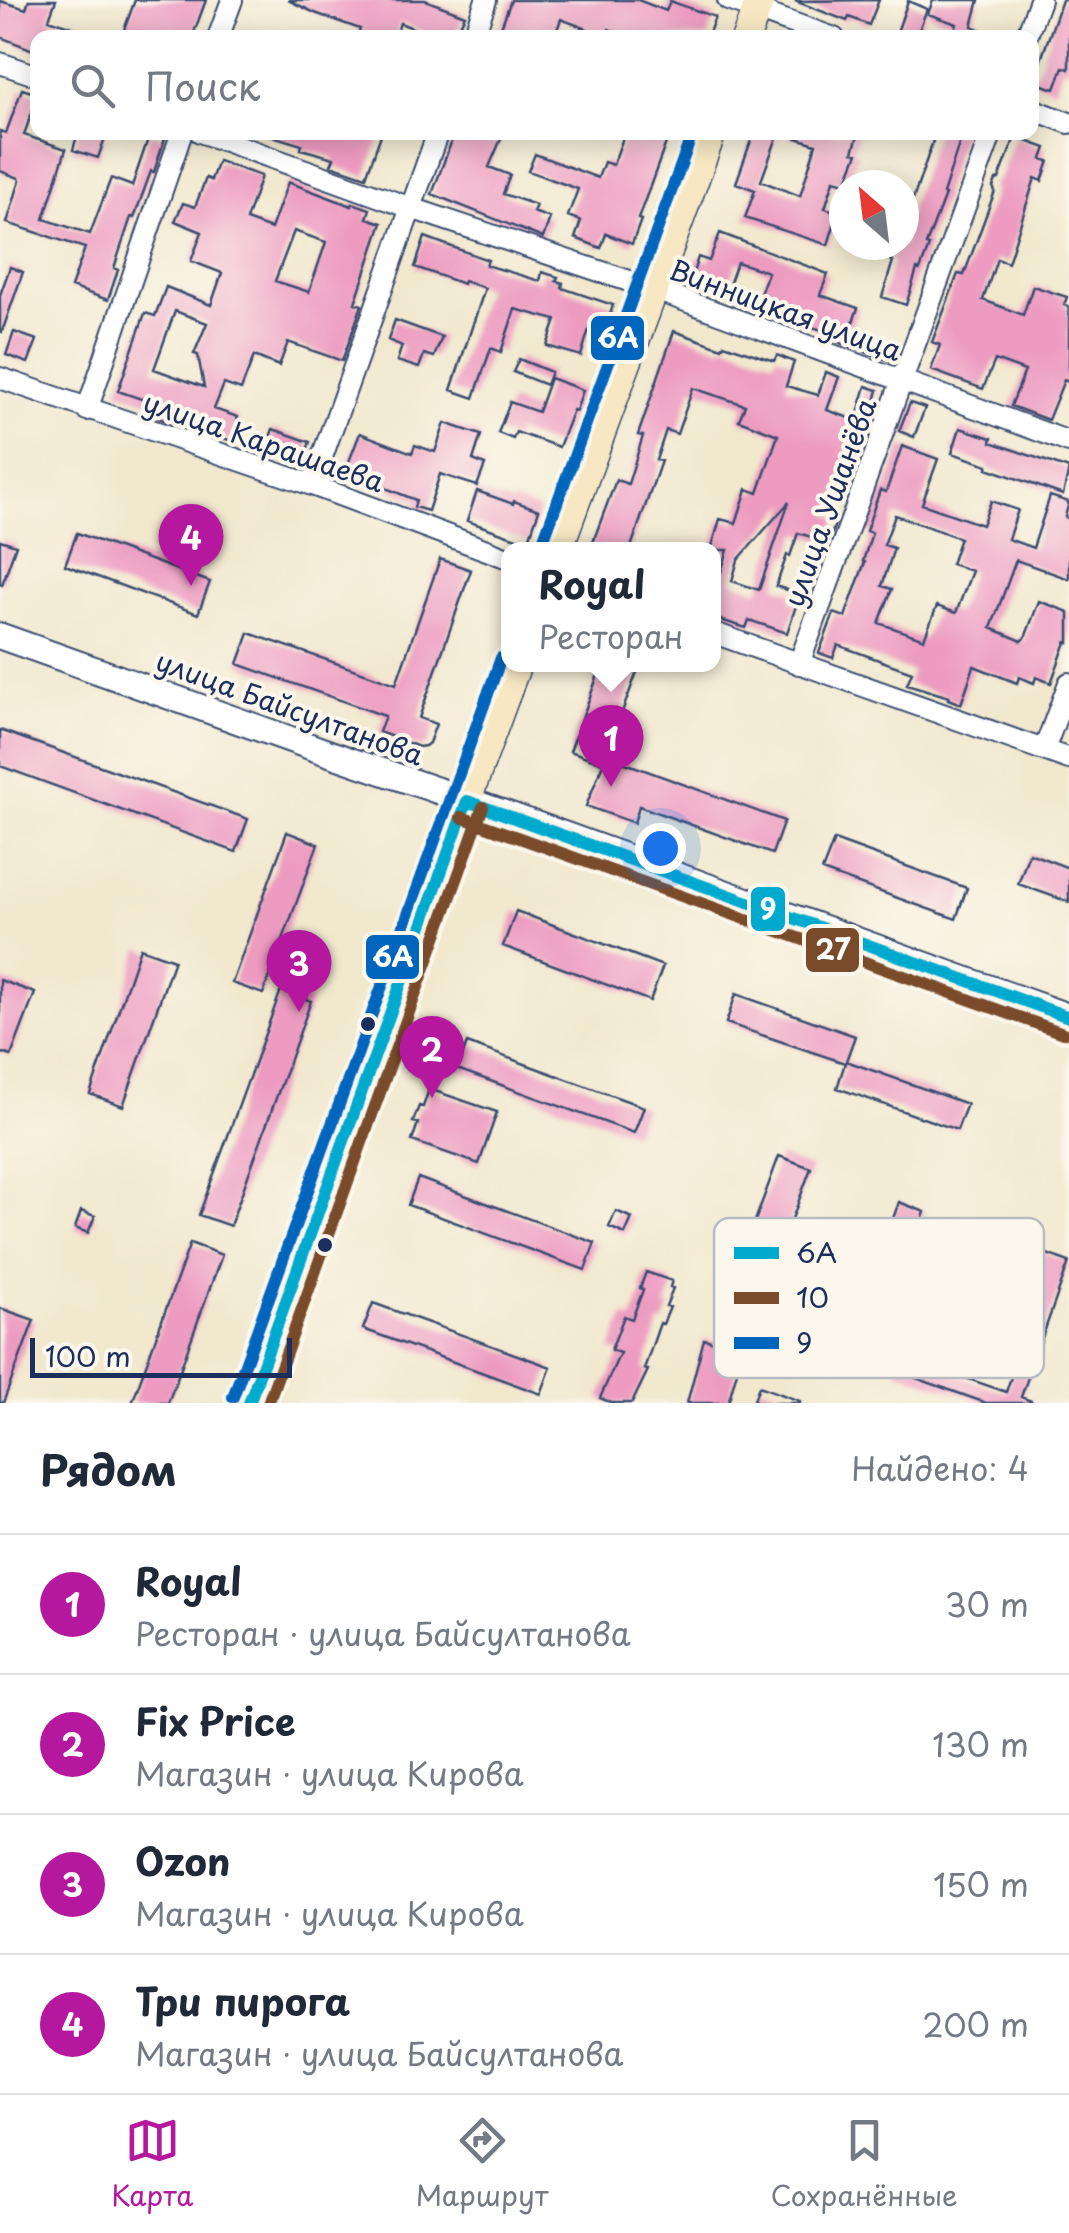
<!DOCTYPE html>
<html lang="ru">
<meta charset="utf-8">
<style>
:root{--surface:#fff;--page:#f2f2f3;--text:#1f2937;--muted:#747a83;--line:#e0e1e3;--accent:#b5179e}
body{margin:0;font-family:"Playpen Sans",sans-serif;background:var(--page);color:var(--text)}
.compass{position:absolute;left:829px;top:170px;width:90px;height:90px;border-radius:50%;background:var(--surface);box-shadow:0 5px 25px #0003;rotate:332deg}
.scale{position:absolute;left:30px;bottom:25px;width:262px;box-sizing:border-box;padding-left:10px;border:5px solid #1b2f5e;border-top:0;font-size:28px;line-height:35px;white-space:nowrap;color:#1b2f5e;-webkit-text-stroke:8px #fbf7ec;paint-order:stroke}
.you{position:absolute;left:660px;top:848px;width:35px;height:35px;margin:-25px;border:8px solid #fff;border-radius:50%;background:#1a73e8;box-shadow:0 0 0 15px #1a73e833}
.badge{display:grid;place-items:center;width:65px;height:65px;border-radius:50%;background:var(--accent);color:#fff;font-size:32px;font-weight:700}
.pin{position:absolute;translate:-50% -82px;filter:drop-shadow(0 2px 5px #0008)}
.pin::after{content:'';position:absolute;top:52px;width:35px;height:30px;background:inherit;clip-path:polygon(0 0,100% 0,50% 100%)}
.popup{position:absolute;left:501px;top:542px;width:220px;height:130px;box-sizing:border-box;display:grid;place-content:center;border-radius:20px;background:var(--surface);filter:drop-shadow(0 2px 8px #0005);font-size:32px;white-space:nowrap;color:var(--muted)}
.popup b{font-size:38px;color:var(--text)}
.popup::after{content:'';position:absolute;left:50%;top:100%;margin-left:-20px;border:20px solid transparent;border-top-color:var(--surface)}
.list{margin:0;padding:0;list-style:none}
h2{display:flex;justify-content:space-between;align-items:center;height:130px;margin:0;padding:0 40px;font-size:42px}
h2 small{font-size:32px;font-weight:400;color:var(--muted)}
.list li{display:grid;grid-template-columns:65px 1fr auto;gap:30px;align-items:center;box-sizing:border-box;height:140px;padding:0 40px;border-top:2px solid var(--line)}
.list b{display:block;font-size:38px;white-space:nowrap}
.list p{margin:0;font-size:32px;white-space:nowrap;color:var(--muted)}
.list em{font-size:32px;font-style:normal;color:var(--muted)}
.icon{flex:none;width:55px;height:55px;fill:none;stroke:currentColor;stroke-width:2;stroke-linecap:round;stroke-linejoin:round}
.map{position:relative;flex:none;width:1069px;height:1403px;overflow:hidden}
.search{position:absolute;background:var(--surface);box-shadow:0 5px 25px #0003;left:30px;right:30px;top:30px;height:110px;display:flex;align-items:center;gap:25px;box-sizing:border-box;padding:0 35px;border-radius:20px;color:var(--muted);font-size:38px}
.sheet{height:690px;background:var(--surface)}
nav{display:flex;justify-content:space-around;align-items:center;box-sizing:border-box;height:140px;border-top:2px solid var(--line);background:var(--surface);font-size:28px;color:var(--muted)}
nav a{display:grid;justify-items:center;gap:5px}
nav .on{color:var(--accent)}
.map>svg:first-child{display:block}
.building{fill:#ed9bc1;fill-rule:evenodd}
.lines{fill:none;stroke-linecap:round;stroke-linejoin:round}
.minor-casing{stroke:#3b4b6f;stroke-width:24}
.tertiary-casing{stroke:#3b4b6f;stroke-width:29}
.secondary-casing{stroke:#3b4b6f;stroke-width:31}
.minor{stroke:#fff;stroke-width:20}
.tertiary{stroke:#fff;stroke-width:25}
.secondary{stroke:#f7e8c3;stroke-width:28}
.bus-1-casing{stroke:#fbf7ec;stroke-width:20}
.bus-2-casing{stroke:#fbf7ec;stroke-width:20}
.bus-3-casing{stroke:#fbf7ec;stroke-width:20}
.bus-1{stroke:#00a9ce;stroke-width:12}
.bus-2{stroke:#7a4b2a;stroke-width:12}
.bus-3{stroke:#0065bd;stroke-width:12}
.bus-dot{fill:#1b2f5e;stroke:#fbf7ec;stroke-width:4}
.labels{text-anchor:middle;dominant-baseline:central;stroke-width:8;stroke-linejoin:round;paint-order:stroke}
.street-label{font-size:28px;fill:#1b2f5e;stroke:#fbf7ec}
.key{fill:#fbf7ec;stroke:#b8bbc1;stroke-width:2.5}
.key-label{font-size:28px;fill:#1b2f5e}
.line-badge{stroke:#fbf7ec;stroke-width:4}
.badge-label{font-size:28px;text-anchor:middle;font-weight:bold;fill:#fff}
</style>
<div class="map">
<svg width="1069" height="1403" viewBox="0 0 1069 1403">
<rect width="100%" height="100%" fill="#fbf7ec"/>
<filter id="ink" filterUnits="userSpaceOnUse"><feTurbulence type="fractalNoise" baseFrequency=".01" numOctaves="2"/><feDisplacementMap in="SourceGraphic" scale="20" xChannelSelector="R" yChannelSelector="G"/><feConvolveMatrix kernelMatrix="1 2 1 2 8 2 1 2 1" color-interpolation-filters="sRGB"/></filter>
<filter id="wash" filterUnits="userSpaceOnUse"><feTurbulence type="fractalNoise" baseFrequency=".0048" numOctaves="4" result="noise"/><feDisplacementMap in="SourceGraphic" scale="40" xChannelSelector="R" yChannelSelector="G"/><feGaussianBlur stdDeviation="2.25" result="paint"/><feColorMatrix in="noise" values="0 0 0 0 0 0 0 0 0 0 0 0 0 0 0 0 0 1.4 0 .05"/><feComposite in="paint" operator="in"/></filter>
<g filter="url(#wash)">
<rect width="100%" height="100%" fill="#f1e8ce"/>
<g id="blocks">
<path class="building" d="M29,0H56L49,19L95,35V38H38V52L0,37V1L26,9Z
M135,0H206L192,38H121Z
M288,0H425L465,15L453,38H437L400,23L395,38H357L360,29L315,13Z
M511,0H638L666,11L670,1L715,17L707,38H632L609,29L606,36L561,19L554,38H497Z
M879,0L869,25L849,17L847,21L795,1Z
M933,0H979L972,26L999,38H952L957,24L928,14Z
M1062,0H1069V69L1063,67L1055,89L1033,82Z
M908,1L927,9L916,38H895Z
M22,89L38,94L24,135L66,149L44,219L90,234L111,178L132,186L150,133L165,138L154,172L151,171L134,218L131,217L114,268L118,270L108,300L71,287L85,248L7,223L20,180L19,178L0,171V131L6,133Z
M78,132H107L98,158L73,150Z
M273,132H382L366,177L331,165L334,158L301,149L302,145L272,136Z
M455,132H504L489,167L510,175L503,194L536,205L533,212L550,218L543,238L432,194Z
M630,132H670L638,219L641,220L632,244L606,234L601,248L575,238L581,221L568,216L578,189L528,171L535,154L598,178L604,162L613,165L624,135L628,137Z
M754,132H779L761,181L800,196L816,144L790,136V132H859L853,152L858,153L846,183L834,180L825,208L838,212L828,245L745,218L755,190L736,183Z
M936,132H963L943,194L945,195L926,245L929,246L920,270L917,269L906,305L882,297L893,261L890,260L895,245H904V226Z
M1015,137L1046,148L1042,159L1049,161L1042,181L1035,178L1008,263L997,259L983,300L1023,315L1033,286L1067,297L1064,305L1069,307V382L1064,380L1048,420L1011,406L1025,371L995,360L983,389L931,370L940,345L932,342L958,274L964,275L995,191L993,187L996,180L999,179Z
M218,161L261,176L246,220L271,229L288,182L352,206L353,203L370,209L367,218L382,223L355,303L362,305L342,361L288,342L279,366L254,356L241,390L224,384L214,409L238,417L232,441L158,418L162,406L118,391L145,313L155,316L166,287L211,305L222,273L191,261L202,232L175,221L183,203L195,207L206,178L211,180ZM294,231L326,242L309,292L275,281ZM175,311L207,323L194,354L198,355L204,387L154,369Z
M720,233L828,274L820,295L858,308L849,333L894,350L890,361L821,336L822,330L755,308L768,272L737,262L728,288L692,276L698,257L709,261Z
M425,237L488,260L486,265L540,281L542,272L558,277L556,281L563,283L562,288L613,305L604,334L589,329L581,356L547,346L556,320L515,309L501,352L491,348L474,398L451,390L485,288L464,281L463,284L415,267Z
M10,267L23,272L2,332L0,331V295Z
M395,320L442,337L434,357L424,354L419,368L397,361L402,346L388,340Z
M674,331L722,348L724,344L774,361L777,355L794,362L786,386L818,395L826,372L839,377L827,410L852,419L859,439L847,475L843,474L829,515L837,518L829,542L798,533L790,556L787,555L776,586L793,592L791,600L797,603L787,633L749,620L746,628L714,618V594L728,550H711L720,519L736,523L747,489L758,493L778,435L739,420L745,405L693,388L677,434L666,430L656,460L661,461L630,550H590L616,480L628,484L643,436L638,435ZM789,502L759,590L732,581L738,560Z
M14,332L37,340L28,363L6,355Z
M519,359L551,372L546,385L513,372Z
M550,378L583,390L576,411L573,410L559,447L516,432L513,439L498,433L510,402L538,412Z
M866,386L878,390L871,417L858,413Z
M910,403L925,408L914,437L899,431Z
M445,423L481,435L473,460L485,465L477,486L440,474L428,511L414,507L416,500L345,472L360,433L412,453L415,445L435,452Z
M960,428L992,438L991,442L1069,469L1063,495L987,468L988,465L952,453Z
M273,429L310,442L303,461L266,448Z
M902,446L938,459L922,504L982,525L991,501L1018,510L1008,539L1033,548L1050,496L1069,502L1065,517L1069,518V579L1016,560L991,628L1022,641L1025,638L1039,601L1069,612V643L1066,642L1051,683L1036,677L1034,683L1019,677L1017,683L974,666L961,704L948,699L949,697L907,684L912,672L838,645L833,658L819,653L834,613L845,617L865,562L863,561L872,533L866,531L880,490L886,492ZM895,515L960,538L951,564L972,571L956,613L937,606L924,639L879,623L892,589L882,586L894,548L884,545Z
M477,491L513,504L514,501L539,510L528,542L467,521Z
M77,533L210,582L198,614L65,565Z
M0,540L16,545L2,585L0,584Z
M440,559L471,570L419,718L436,724L429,743L425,746L419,747L379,732L385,716L238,664L249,633L396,684Z
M602,664H640L603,763L570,751Z
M0,730L248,819L236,852L0,766Z
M606,756L784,821L772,854L639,806L634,823L586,806Z
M287,832L318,844L263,994L232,983Z
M834,840L967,888L956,919L822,871Z
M1029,853L1069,868V902L1018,884Z
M516,911L663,966L650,1001L503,946Z
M140,948L174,960L123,1106L90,1094Z
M0,980L35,993L11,1056L0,1052Z
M281,990L311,1001L230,1226L199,1215Z
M736,994L855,1036L846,1061L967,1104L957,1130L837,1088L845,1063L726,1023Z
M467,1043L644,1107L634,1133L457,1069Z
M429,1089L497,1112L479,1164L412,1141L418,1123L413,1122L419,1106L423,1107Z
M779,1156L811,1168L762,1300L730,1289Z
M418,1178L595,1243L585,1270L408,1205Z
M899,1202L925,1212L882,1329L856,1320Z
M81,1211L95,1216L88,1233L75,1228Z
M616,1211L632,1218L625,1234L609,1227Z
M964,1225L1009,1241L1014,1228L1030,1234L1025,1246L1069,1262L1021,1397L1031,1401L1030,1403H986L896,1371L908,1339L922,1344L916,1361L1006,1392L1042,1287L953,1255Z
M190,1243L222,1255L168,1403H132Z
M646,1272L672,1281L670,1287L673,1288L666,1306L670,1307L663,1324L660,1323L644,1369L648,1370L632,1403H612L600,1398L620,1353L611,1350L624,1316L632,1319L643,1290L640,1288Z
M373,1303L551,1367L541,1394L363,1329Z
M0,1308L34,1320L3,1403H0Z
M704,1339L743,1350L728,1403H687Z
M759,1386L800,1401V1403H753Z"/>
</g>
</g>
<g filter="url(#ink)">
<use href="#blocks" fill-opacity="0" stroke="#3b4b6f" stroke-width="2.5"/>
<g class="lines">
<defs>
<path id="minor" d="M728,0L834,38
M218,38L232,0
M473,38L486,0
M1026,38L1040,0
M0,63L38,76
M1032,109L1069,123
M200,132L411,208L656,290L1069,442
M0,378L312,485L508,558
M87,410L182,132
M312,485L438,132
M714,633L1069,759
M799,664L992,132
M1044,750L1069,683"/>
<path id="tertiary" d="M0,636L337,756L512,816L1069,1017"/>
<path id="secondary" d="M746,38L760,0
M558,550L712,132
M249,1403L384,1026L517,664"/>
</defs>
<use href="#minor" class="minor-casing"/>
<use href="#tertiary" class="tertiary-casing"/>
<use href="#secondary" class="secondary-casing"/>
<use href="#minor" class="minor"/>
<use href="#tertiary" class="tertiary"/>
<use href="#secondary" class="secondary"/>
<defs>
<path id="bus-1" d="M467,801L1069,1017
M249,1403L467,801"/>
<path id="bus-2" d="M461,817L1063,1033
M268,1403L483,807"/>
<path id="bus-3" d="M542,544L693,132
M233,1397L501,658"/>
</defs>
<use href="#bus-1" class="bus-1-casing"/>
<use href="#bus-2" class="bus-2-casing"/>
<use href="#bus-3" class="bus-3-casing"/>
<use href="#bus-1" class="bus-1"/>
<use href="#bus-2" class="bus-2"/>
<use href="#bus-3" class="bus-3"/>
</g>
</g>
<g class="bus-dot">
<circle cx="368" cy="1024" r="9"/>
<circle cx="325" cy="1245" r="9"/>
</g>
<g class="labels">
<g class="street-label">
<text transform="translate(786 309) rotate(20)">Винницкая улица</text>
<text transform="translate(264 441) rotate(19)">улица Карашаева</text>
<text transform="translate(829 502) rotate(-70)">улица Ушанёва</text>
<text transform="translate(290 707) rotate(20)">улица Байсултанова</text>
</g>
</g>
<rect x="714" y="1218" width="330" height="160" rx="15" class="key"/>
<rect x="734" y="1247" width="45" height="12" fill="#00a9ce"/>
<rect x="734" y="1292" width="45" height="12" fill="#7a4b2a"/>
<rect x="734" y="1337" width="45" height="12" fill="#0065bd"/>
<g class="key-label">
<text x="796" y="1263">6А</text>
<text x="796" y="1308">10</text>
<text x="796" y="1353">9</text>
</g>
<g class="line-badge">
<rect x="589" y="314" width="57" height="48" rx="10" fill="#0065bd"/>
<rect x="749" y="885" width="38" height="48" rx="10" fill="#00a9ce"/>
<rect x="804" y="926" width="57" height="48" rx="10" fill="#7a4b2a"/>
<rect x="364" y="933" width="57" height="48" rx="10" fill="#0065bd"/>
</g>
<g class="badge-label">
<text x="618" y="348">6А</text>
<text x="768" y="919">9</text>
<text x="833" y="960">27</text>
<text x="393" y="967">6А</text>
</g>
</svg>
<svg class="compass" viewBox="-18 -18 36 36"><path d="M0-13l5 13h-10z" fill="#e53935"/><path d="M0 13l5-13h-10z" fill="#747a83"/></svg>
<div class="scale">100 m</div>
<div class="you"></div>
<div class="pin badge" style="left:611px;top:787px">1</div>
<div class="popup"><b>Royal</b>Ресторан</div>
<div class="pin badge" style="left:432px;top:1098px">2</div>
<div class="pin badge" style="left:299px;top:1012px">3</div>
<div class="pin badge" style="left:191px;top:586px">4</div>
<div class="search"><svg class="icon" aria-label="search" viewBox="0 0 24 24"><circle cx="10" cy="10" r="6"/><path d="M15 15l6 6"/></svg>Поиск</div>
</div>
<section class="sheet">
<h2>Рядом<small>Найдено: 4</small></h2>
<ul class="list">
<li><span class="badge">1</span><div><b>Royal</b><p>Ресторан · улица Байсултанова</p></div><em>30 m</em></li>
<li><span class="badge">2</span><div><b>Fix Price</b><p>Магазин · улица Кирова</p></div><em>130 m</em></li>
<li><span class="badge">3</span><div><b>Ozon</b><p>Магазин · улица Кирова</p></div><em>150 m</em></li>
<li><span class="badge">4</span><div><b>Три пирога</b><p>Магазин · улица Байсултанова</p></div><em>200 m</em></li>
</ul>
</section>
<nav>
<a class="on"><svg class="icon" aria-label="map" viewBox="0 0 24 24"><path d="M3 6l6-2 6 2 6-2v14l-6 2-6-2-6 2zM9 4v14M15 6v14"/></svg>Карта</a>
<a><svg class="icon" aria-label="directions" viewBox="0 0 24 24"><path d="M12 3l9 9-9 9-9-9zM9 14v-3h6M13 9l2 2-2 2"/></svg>Маршрут</a>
<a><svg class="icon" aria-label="saved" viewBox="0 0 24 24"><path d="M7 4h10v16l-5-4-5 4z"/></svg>Сохранённые</a>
</nav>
